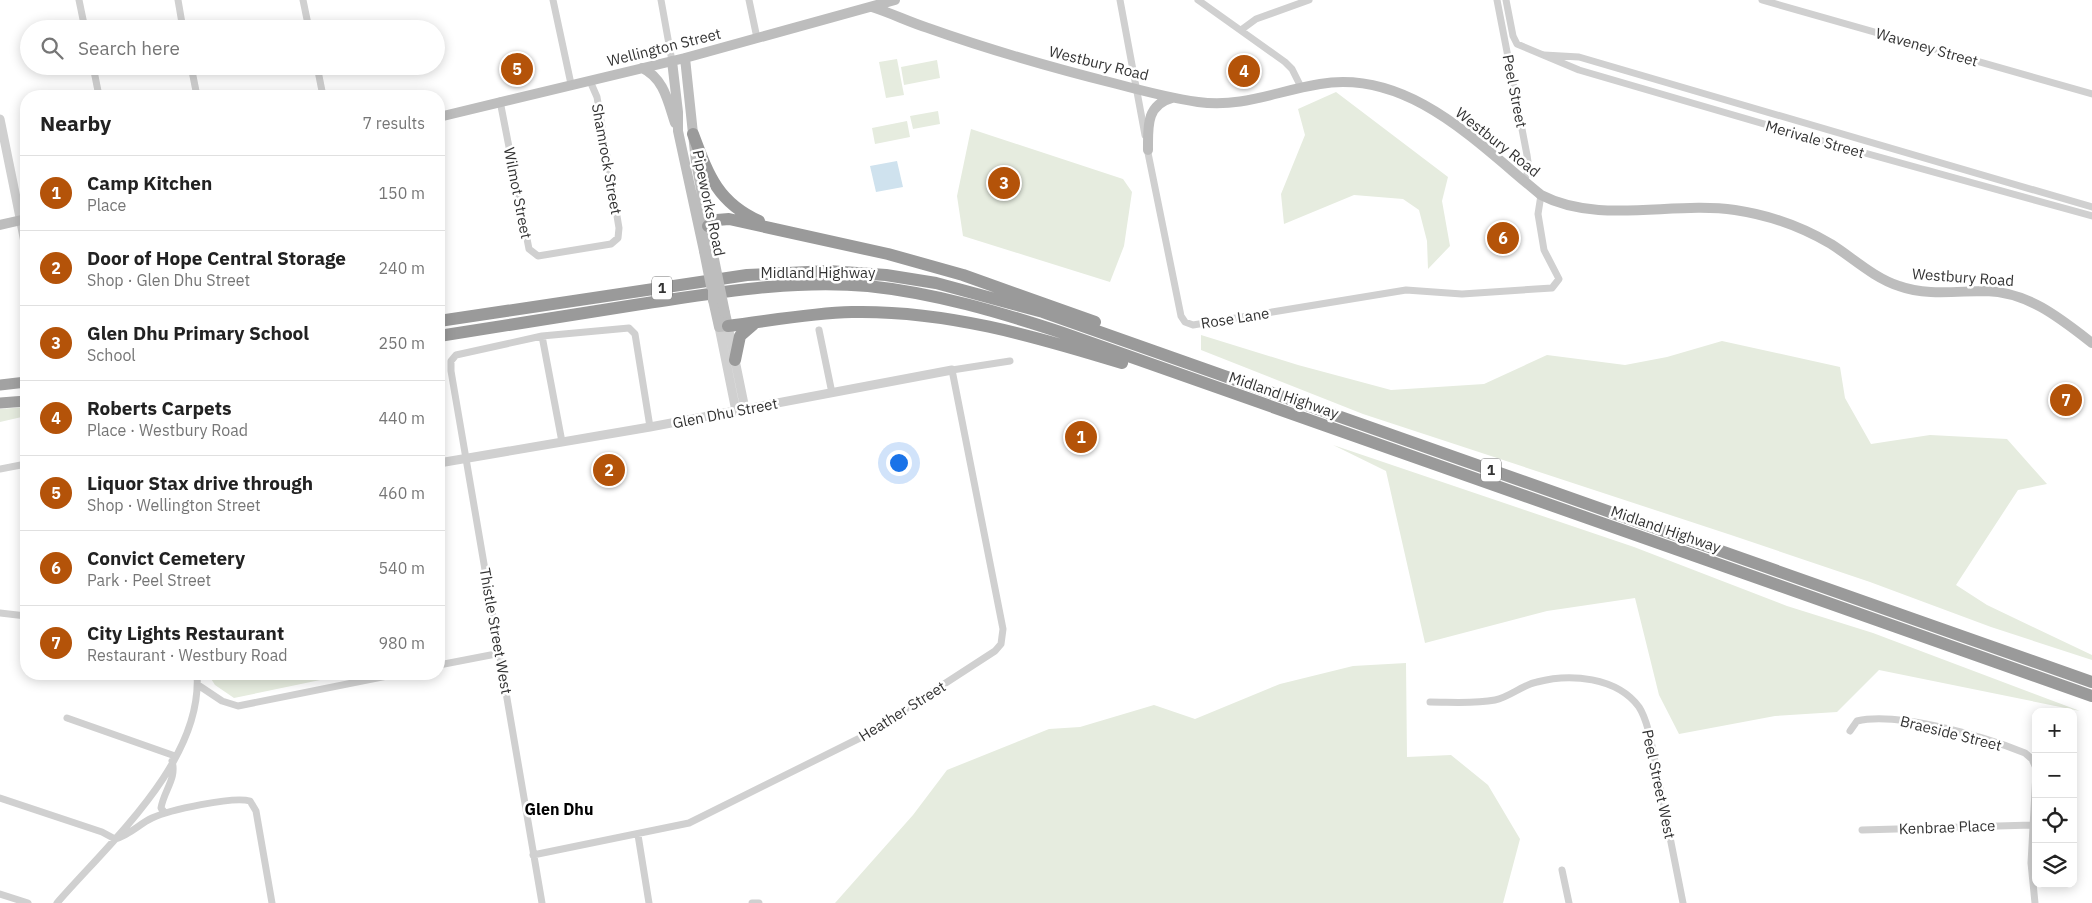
<!DOCTYPE html>
<meta charset="utf-8">
<style>
:root{--surface:#fff;--page:#f6f6f6;--text:#222;--muted:#767676;--line:#e0e0e0;--accent:#b45309}
body{margin:0;font-family:"IBM Plex Sans",sans-serif;background:var(--page);color:var(--text)}
.controls{position:absolute;right:15px;bottom:15px;display:grid;overflow:hidden;border-radius:10px;box-shadow:0 2px 12px #0003}
.controls button{width:45px;height:45px;display:grid;place-items:center;padding:0;border:0;border-bottom:1px solid var(--line);background:var(--surface);color:var(--text);font:25px sans-serif}
.you{position:absolute;left:898px;top:462px;width:18px;height:18px;margin:-12px;border:4px solid #fff;border-radius:50%;background:#1a73e8;box-shadow:0 0 0 8px #1a73e833}
.badge{display:grid;place-items:center;width:32px;height:32px;border-radius:50%;background:var(--accent);color:#fff;font-size:16px;font-weight:700}
.pin{position:absolute;translate:-50% -50%;border:2px solid #fff;box-shadow:0 1px 5px #0006}
.list{margin:0;padding:0;list-style:none}
h2{display:flex;justify-content:space-between;align-items:center;height:65px;margin:0;padding:0 20px;font-size:21px}
h2 small{font-size:16px;font-weight:400;color:var(--muted)}
.list li{display:grid;grid-template-columns:32px 1fr auto;gap:15px;align-items:center;box-sizing:border-box;height:75px;padding:0 20px;border-top:1px solid var(--line)}
.list b{display:block;font-size:19px;white-space:nowrap}
.list p{margin:0;font-size:16px;white-space:nowrap;color:var(--muted)}
.list em{font-size:16px;font-style:normal;color:var(--muted)}
.icon{flex:none;width:28px;height:28px;fill:none;stroke:currentColor;stroke-width:2;stroke-linecap:round;stroke-linejoin:round}
.map{position:relative;flex:none;width:2092px;height:903px;overflow:hidden}
.search{position:absolute;background:var(--surface);box-shadow:0 2px 12px #0003;left:20px;top:20px;width:425px;height:55px;display:flex;align-items:center;gap:12px;box-sizing:border-box;padding:0 18px;border-radius:28px;color:var(--muted);font-size:19px}
.panel{position:absolute;background:var(--surface);box-shadow:0 2px 12px #0003;left:20px;top:90px;width:425px;height:590px;border-radius:20px}
.map>svg:first-child{display:block}
.green{fill:#e6ecdf}
.water{fill:#cfe2ee}
.lines{fill:none;stroke-linecap:round;stroke-linejoin:round}
.minor{stroke:#d0d0d0;stroke-width:7}
.tertiary{stroke:#d0d0d0;stroke-width:9}
.secondary{stroke:#bdbdbd;stroke-width:10}
.trunk{stroke:#a2a2a2;stroke-width:11}
.motorway{stroke:#9a9a9a;stroke-width:12}
.secondary-bridge{stroke:#bdbdbd;stroke-width:10}
.labels{text-anchor:middle;dominant-baseline:central;stroke-width:5;stroke-linejoin:round;paint-order:stroke}
.shield{fill:#fff;stroke:#707070;stroke-width:1}
.shield-label{font-size:14px;font-weight:bold;fill:#333}
.street-label{font-size:15px;fill:#333;stroke:#fff}
.neighbourhood-label{font-size:16px;font-weight:bold;fill:#000;stroke:#fff}
</style>
<div class="map">
<svg width="2092" height="903" viewBox="0 0 2092 903">
<rect width="100%" height="100%" fill="#fff"/>
<path class="green" d="M897,59L904,95L886,98L879,62Z
M937,60L940,78L904,85L901,67Z
M1336,92L1448,177L1442,201L1450,246L1428,269L1427,241L1419,210L1403,199L1354,195L1284,224L1281,194L1305,135L1298,109Z
M938,111L940,124L913,129L910,116Z
M907,121L910,137L875,144L872,128Z
M971,129L1123,179L1132,192L1124,246L1110,282L963,236L957,196Z
M1201,335L1298,365L1391,390L1484,384L1547,355L1625,365L1667,357L1722,341L1840,367L1845,398L1871,444L1930,435L2007,439L2047,484L2018,490L1956,585L1987,605L2092,655V660L1991,627L1870,582L1731,535L1363,414L1201,350Z
M26,407V416L0,422V409Z
M1333,445L1634,547L1787,606L1873,633L2080,711L1879,670L1837,712L1775,716L1679,734L1659,695L1635,598L1547,611L1425,643L1386,471Z
M1406,663L1407,757L1451,755L1488,785L1520,839L1503,903H835L913,815L947,770L1049,729L1080,727L1154,705L1195,719L1280,684L1353,666Z
M208,674H349L234,698L215,685Z"/>
<path class="water" d="M897,161L903,187L876,192L870,166Z"/>
<g class="lines">
<path class="minor" d="M79,0L85,29
M178,0L183,29
M303,0L309,29
M553,0L571,84
M661,0L672,61
M749,0L757,38
M1120,0L1145,135
M1198,0L1285,62L1292,69L1301,87
M1497,0L1527,155L1529,169L1524,181
M1506,0L1513,36L1517,44L1579,70L1843,147L2092,216
M1762,0L2092,94
M1241,30L1256,19L1309,0
M1544,55L1579,57L2092,207
M93,66L99,96
M191,66L197,96
M317,66L323,96
M500,101L529,249L538,256L611,244L618,238L619,228L597,97L590,81
M1147,148L1181,316L1185,322L1193,325L1406,290L1462,294L1552,288L1559,279L1544,250L1538,214L1541,195
M819,330L832,393
M542,336L562,442
M0,469L26,464
M0,613L26,616
M439,665L501,653
M198,685L222,701L238,706L397,674
M1430,702C1451,702 1474,704 1495,700C1510,697 1522,685 1537,682C1570,673 1617,677 1639,707C1645,716 1647,726 1650,736L1683,903
M67,718L175,756
M1850,731L1857,721C1897,711 1986,737 2025,753L2032,759L2036,768
M0,798L102,832L115,839C130,835 139,824 152,818C169,810 233,796 250,801L256,811L272,903
M165,813L161,808C164,790 177,779 172,761
M1862,830L2032,825
M638,835L649,903
M533,855L689,823L864,736L995,651L1001,644L1003,629L952,370L1010,361
M1562,870L1569,903
M0,894L28,903
M57,903C110,842 203,761 197,674
M542,903L451,371V361L456,355L542,336L629,328L635,334L650,427
M752,903H759
M2035,903L2031,863L2036,773"/>
<path class="tertiary" d="M0,119L26,247
M728,326L745,409
M719,327L736,411
M439,463L650,427L952,370"/>
<path class="secondary" d="M872,7C891,13 909,22 928,28C990,50 1053,68 1117,84C1143,91 1170,98 1198,102C1243,108 1276,91 1320,84C1409,69 1477,143 1541,195C1599,225 1672,201 1735,210C1769,215 1802,227 1831,244C1853,258 1874,278 1899,286C1926,296 1957,291 1986,291C2028,292 2060,318 2092,343
M685,58L696,162L712,249
M672,61L678,112V131L704,251
M642,68C664,78 668,102 675,123
M439,117L685,58L895,0
M1148,150C1148,127 1146,105 1172,98
M0,225L26,219
M713,300L719,327L728,326L725,313"/>
<path class="trunk" d="M0,385L26,382
M0,403L26,401"/>
<path class="motorway" d="M693,134C708,174 717,202 759,221
M708,226L717,220L729,219L888,254L963,275L1095,322
M439,321L747,275L828,271L886,275L936,283L1043,312L2092,682
M728,326C769,321 810,313 852,312C945,310 1034,336 1122,363
M439,336C506,325 574,315 641,304C716,293 792,279 868,286C935,293 999,312 1063,333L2092,696
M735,360L740,336L755,323"/>
<path class="secondary-bridge" d="M712,249L725,313
M704,251L711,286
M713,278V300"/>
</g>
<g class="labels">
<g class="shield">
<rect x="652" y="276.5" width="20" height="23" rx="4"/>
<rect x="1481" y="458.5" width="20" height="23" rx="4"/>
</g>
<g class="shield-label">
<text x="662" y="288">1</text>
<text x="1491" y="470">1</text>
</g>
<g class="street-label">
<text transform="translate(664 47) rotate(-14)">Wellington Street</text>
<text transform="translate(1927 47) rotate(16)">Waveney Street</text>
<text transform="translate(1099 63) rotate(14)">Westbury Road</text>
<text transform="translate(1515 91) rotate(79)">Peel Street</text>
<text transform="translate(1815 139) rotate(16)">Merivale Street</text>
<text transform="translate(1498 142) rotate(38)">Westbury Road</text>
<text transform="translate(607 159) rotate(80)">Shamrock Street</text>
<text transform="translate(518 193) rotate(79)">Wilmot Street</text>
<text transform="translate(709 203) rotate(78)">Pipeworks Road</text>
<text x="818" y="272">Midland Highway</text>
<text transform="translate(1963 277) rotate(4)">Westbury Road</text>
<text transform="translate(1235 318) rotate(-9)">Rose Lane</text>
<text transform="translate(1284 395) rotate(19)">Midland Highway</text>
<text transform="translate(725 413) rotate(-11)">Glen Dhu Street</text>
<text transform="translate(1666 529) rotate(19)">Midland Highway</text>
<text transform="translate(496 631) rotate(80)">Thistle Street West</text>
<text transform="translate(902 711) rotate(-32)">Heather Street</text>
<text transform="translate(1951 733) rotate(14)">Braeside Street</text>
<text transform="translate(1659 784) rotate(78)">Peel Street West</text>
<text transform="translate(1947 827) rotate(-2)">Kenbrae Place</text>
</g>
<g class="neighbourhood-label">
<text x="559" y="809">Glen Dhu</text>
</g>
</g>
</svg>
<div class="controls">
<button>+</button>
<button>−</button>
<button><svg class="icon" aria-label="locate" viewBox="0 0 24 24"><circle cx="12" cy="12" r="6"/><path d="M12 2v4M12 18v4M2 12h4M18 12h4"/></svg></button>
<button><svg class="icon" aria-label="layers" viewBox="0 0 24 24"><path d="M12 4l9 5-9 5-9-5zM3 14l9 5 9-5"/></svg></button>
</div>
<div class="you"></div>
<div class="pin badge" style="left:1081px;top:437px">1</div>
<div class="pin badge" style="left:609px;top:470px">2</div>
<div class="pin badge" style="left:1004px;top:183px">3</div>
<div class="pin badge" style="left:1244px;top:71px">4</div>
<div class="pin badge" style="left:517px;top:69px">5</div>
<div class="pin badge" style="left:1503px;top:238px">6</div>
<div class="pin badge" style="left:2066px;top:400px">7</div>
<div class="search"><svg class="icon" aria-label="search" viewBox="0 0 24 24"><circle cx="10" cy="10" r="6"/><path d="M15 15l6 6"/></svg>Search here</div>
<section class="panel">
<h2>Nearby<small>7 results</small></h2>
<ul class="list">
<li><span class="badge">1</span><div><b>Camp Kitchen</b><p>Place</p></div><em>150 m</em></li>
<li><span class="badge">2</span><div><b>Door of Hope Central Storage</b><p>Shop · Glen Dhu Street</p></div><em>240 m</em></li>
<li><span class="badge">3</span><div><b>Glen Dhu Primary School</b><p>School</p></div><em>250 m</em></li>
<li><span class="badge">4</span><div><b>Roberts Carpets</b><p>Place · Westbury Road</p></div><em>440 m</em></li>
<li><span class="badge">5</span><div><b>Liquor Stax drive through</b><p>Shop · Wellington Street</p></div><em>460 m</em></li>
<li><span class="badge">6</span><div><b>Convict Cemetery</b><p>Park · Peel Street</p></div><em>540 m</em></li>
<li><span class="badge">7</span><div><b>City Lights Restaurant</b><p>Restaurant · Westbury Road</p></div><em>980 m</em></li>
</ul>
</section>
</div>
